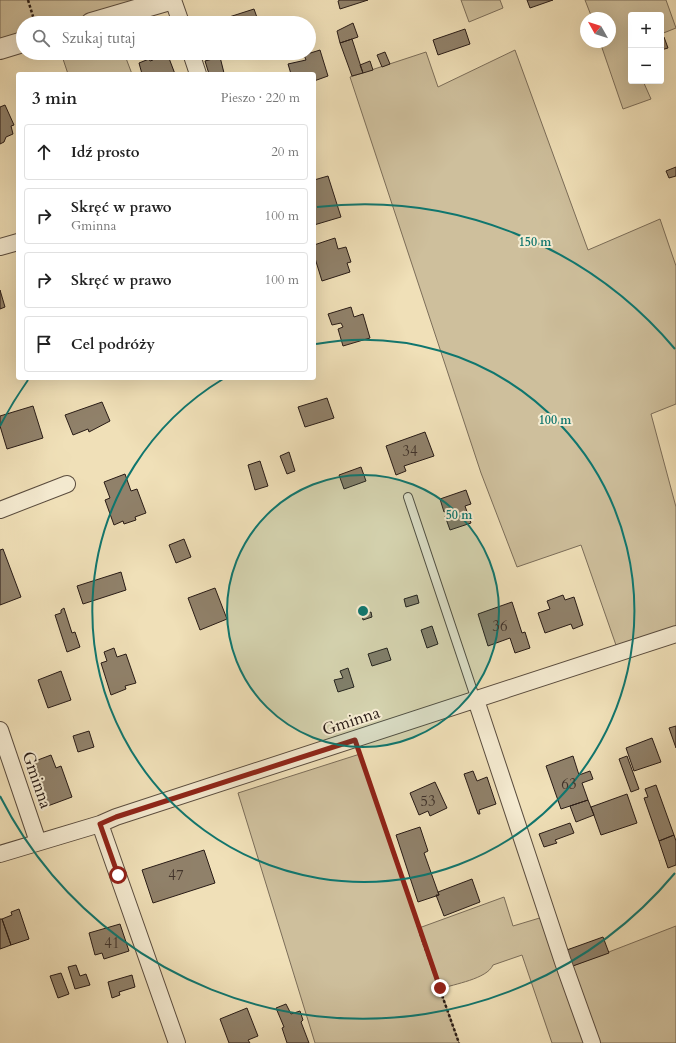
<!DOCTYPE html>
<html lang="pl">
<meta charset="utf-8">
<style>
:root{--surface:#fff;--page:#f2f2f2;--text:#222;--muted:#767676;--line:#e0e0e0}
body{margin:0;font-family:Cardo,serif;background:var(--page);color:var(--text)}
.controls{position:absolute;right:12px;top:12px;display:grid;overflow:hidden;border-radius:4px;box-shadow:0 4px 16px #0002}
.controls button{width:36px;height:36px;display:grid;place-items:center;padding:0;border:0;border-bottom:1px solid var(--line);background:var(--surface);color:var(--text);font:20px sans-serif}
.compass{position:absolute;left:580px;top:12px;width:36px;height:36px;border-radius:50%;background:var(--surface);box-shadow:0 4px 16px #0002;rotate:309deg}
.stop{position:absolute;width:12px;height:12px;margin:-9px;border:3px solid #8f2418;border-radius:50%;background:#fff}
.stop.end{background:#8f2418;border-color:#fff;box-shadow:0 1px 4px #0008}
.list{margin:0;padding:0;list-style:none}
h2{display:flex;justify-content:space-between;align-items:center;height:52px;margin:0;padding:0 16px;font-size:17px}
h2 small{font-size:13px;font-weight:400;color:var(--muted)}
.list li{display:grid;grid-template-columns:26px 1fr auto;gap:12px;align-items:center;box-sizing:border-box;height:56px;margin:0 8px 8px;padding:0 8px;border:1px solid var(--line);border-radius:4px}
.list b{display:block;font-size:15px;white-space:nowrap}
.list p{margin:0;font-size:13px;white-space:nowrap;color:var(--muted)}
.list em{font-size:13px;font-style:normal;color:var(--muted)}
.icon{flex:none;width:22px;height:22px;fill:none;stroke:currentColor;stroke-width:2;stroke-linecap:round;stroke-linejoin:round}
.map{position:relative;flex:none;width:676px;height:1043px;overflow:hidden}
.search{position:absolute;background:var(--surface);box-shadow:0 4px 16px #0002;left:16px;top:16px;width:300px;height:44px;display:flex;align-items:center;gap:10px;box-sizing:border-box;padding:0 14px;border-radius:22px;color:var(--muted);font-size:15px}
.panel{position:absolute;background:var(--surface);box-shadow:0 4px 16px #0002;left:16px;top:72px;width:300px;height:308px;border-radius:4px}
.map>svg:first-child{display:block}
.green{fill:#cebf9c;stroke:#7b6d59}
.building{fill:#90816a;stroke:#281b16}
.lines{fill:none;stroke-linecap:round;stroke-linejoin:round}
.service-casing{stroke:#5a4c3e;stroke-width:10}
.minor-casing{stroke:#5a4c3e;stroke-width:18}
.tertiary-casing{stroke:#5a4c3e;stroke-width:22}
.path{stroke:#281b16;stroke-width:2.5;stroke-dasharray:3 2;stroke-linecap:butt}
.service{stroke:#f5ebd1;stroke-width:8}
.minor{stroke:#f5ebd1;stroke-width:16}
.tertiary{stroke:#f5ebd1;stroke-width:20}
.route{stroke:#8f2418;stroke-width:5}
.ring{fill:none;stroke:#0f766e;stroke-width:2}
.labels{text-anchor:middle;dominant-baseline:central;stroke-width:4;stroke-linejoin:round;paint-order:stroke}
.number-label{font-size:15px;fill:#42342b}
.street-label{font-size:17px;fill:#281b16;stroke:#f5ebd1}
.centre{fill:#0f766e;stroke:#f5ebd1;stroke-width:2}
.ring-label{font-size:12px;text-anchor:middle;font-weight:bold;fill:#0f766e;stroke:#f5ebd1;stroke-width:4;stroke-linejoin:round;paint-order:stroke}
</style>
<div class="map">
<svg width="676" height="1043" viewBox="0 0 676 1043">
<rect width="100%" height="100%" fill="#f0e0b8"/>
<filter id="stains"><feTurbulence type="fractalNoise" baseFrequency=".005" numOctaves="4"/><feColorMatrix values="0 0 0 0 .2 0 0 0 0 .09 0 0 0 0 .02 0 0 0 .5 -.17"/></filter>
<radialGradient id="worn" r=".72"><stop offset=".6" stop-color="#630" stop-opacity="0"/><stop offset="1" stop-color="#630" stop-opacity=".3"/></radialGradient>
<path class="green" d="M0,0H146L69,23H23V35L0,41Z
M461,0H500L503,8L469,22Z
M585,0H666L676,28L661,34V15H631V45L629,46L631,51V81H643L651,99L623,109L600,42H610V18H592Z
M515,50L588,250L660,219L676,266V404L651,414L676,507V627L617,648L581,545L517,567L481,473L350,77L426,52L438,87Z
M61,53H124L132,74H68Z
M360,754L419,928L504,897L513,926L543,917L587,1043H552L522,955L493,965C487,979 454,984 440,989L459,1043H315L238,793Z
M676,926V1043H596L570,967Z"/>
<path class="building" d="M340,0H368L340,9L338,1Z
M527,0H553L530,8Z
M254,9L259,23H228L226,18Z
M353,23L358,37L340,43L337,31Z
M465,29L470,44L438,55L433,40Z
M664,37L668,48L661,50V38Z
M352,39L363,73L352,76L340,43Z
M320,50L328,76L314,81V84V74H291L288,64L306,60L304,55Z
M385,52L390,64L382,67L377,55Z
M156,53H167L175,74H142L139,63L149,59L150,61L153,60L151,55Z
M220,57L224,73L209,74L205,61Z
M370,61L373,70L363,73L360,65Z
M5,105L14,125L11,126L13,134L6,137L4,142L0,144V107Z
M676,167V176L669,178L666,171Z
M328,176L341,217L314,225V180Z
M335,238L338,249L346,247L351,262L347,263L350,272L322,281L314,255V245Z
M0,290L5,307L0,309Z
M351,307L354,317L363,314L370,338L343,346L338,329L343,327L341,323L332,325L328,314Z
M327,398L334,418L305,427L298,407Z
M102,402L110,421L89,432L88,429L73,435L65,415Z
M33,406L43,438L7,449L0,426V416Z
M425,432L434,456L404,466L406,471L396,475L386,446Z
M289,452L295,471L287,474L280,456Z
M260,461L268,486L255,490L248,465Z
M361,467L366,481L344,489L339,475Z
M125,474L131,491L137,489L146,513L135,517L136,520L124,524L123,521L114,525L105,500L110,498L104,482Z
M466,490L471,504L465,506L471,523L450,530L445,516L447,515L446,511L444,512L440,499Z
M184,539L191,557L176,563L169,545Z
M3,549L21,597L0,605V550Z
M121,572L126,590L83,604L77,586Z
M215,588L227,619L200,630L188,598Z
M417,595L419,603L406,607L404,599Z
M563,595L565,600L574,597L583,625L573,629L571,624L545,633L538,613L550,609L547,601Z
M512,602L522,633L525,632L530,648L515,653L510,638L488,646L478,614Z
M64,608L72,633L75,632L80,647L67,652L55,615L61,613V610Z
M371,612L372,617L363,620L362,615Z
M432,626L438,644L427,648L421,630Z
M114,648L117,657L126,654L136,683L125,686L126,689L111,695L101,663L107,661L104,652Z
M387,648L391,660L372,666L368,654Z
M348,668L354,687L338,692L334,680L343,678L340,671Z
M61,671L71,700L48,708L38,680Z
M676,726V748L669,728Z
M89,731L94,747L78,752L73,736Z
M652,738L661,762L634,771L626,748Z
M51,755L56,768L61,766L72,797L45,807L30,763Z
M573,756L579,775L590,771L593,779L582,783L588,800L561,809L546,766Z
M627,756L639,789L631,792L619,759Z
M473,771L477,781L487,777L496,804L479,810L480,814H478L464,774Z
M435,782L447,808L430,816L428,811L419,815L410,793Z
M656,785L674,835L659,841L644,798L648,797L645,789Z
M627,794L637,823L601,835L591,807Z
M588,800L594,815L576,822L570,806Z
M570,823L574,833L555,840L557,843L544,847L539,834Z
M420,827L428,851L424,853L439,895L418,902L396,835Z
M674,835L676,841V865L668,868L659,841Z
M204,850L215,883L153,903L142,870Z
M472,879L480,902L444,916L436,895H439L438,892Z
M19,909L29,939L11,945L2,919L12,915L11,912Z
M0,919H2L11,945L0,949Z
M120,924L129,951L104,959L102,953L95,955L89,933Z
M603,937L609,953L570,967L564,951Z
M76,965L80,976L86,974L90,985L75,989L68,967Z
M61,973L69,994L58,998L50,976Z
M132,975L135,987L119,992L120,995L112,998L108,982Z
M286,1004L291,1014L300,1011L303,1020L301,1022L309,1043H287L282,1028L284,1027L276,1008Z
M247,1008L258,1036L248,1040L250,1043H229L220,1019Z"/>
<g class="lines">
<defs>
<path id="service" d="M408,497L476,700"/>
<path id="minor" d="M173,0L181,23
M191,53L198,74
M0,247L18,242
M0,510L67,484
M476,700L563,962L592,1043
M0,730L38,842
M100,824L177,1043
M0,854L100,824L116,817L676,634"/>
<path id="tertiary" d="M91,23L170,0
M0,49L23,42"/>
</defs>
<use href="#service" class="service-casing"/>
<use href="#minor" class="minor-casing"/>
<use href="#tertiary" class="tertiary-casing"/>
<path class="path" d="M28,0L35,23
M360,754L403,878L422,939L459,1043"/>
<use href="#service" class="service"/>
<use href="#minor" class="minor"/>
<use href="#tertiary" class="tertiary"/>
</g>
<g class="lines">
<path class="route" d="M118,875L100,824L116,817L355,740L440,988"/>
</g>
<circle cx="363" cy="611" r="136" fill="#0f766e" fill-opacity=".12"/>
<g class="ring">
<circle cx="363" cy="611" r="136"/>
<path d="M316 344A271 271 0 1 1 223 379"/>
<path d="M675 873A407 407 0 0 1 0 796M0 426A407 407 0 0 1 28 380M317 207A407 407 0 0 1 675 349"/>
</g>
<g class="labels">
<g class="number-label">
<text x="410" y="451">34</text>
<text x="500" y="626">36</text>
<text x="569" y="784">63</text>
<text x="428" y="801">53</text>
<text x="176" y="875">47</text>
<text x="112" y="943">41</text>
</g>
<g class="street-label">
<text transform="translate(351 721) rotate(-18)">Gminna</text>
<text transform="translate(37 780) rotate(71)">Gminna</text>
</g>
</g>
<circle cx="363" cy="611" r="6" class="centre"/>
<g class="ring-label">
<text x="535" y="246">150 m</text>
<text x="555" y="424">100 m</text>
<text x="459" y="519">50 m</text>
</g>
<rect width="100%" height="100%" filter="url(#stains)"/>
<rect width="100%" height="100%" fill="url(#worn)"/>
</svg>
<div class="controls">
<button>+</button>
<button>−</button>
</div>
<svg class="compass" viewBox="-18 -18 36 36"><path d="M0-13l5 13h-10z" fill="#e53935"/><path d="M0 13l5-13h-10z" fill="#767676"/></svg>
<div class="stop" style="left:118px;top:875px"></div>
<div class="stop end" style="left:440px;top:988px"></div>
<div class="search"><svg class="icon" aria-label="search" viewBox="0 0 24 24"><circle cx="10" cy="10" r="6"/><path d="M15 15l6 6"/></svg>Szukaj tutaj</div>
<section class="panel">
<h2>3 min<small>Pieszo · 220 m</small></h2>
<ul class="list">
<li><svg class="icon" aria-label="ahead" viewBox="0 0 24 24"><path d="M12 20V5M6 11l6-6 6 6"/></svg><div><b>Idź prosto</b></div><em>20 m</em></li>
<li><svg class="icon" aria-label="right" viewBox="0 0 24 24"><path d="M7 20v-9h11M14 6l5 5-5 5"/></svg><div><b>Skręć w prawo</b><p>Gminna</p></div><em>100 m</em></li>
<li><svg class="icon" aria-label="right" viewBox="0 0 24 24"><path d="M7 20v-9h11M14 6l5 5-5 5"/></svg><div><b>Skręć w prawo</b></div><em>100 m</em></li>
<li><svg class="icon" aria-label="arrive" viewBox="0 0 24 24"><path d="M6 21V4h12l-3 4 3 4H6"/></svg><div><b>Cel podróży</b></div></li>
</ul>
</section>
</div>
